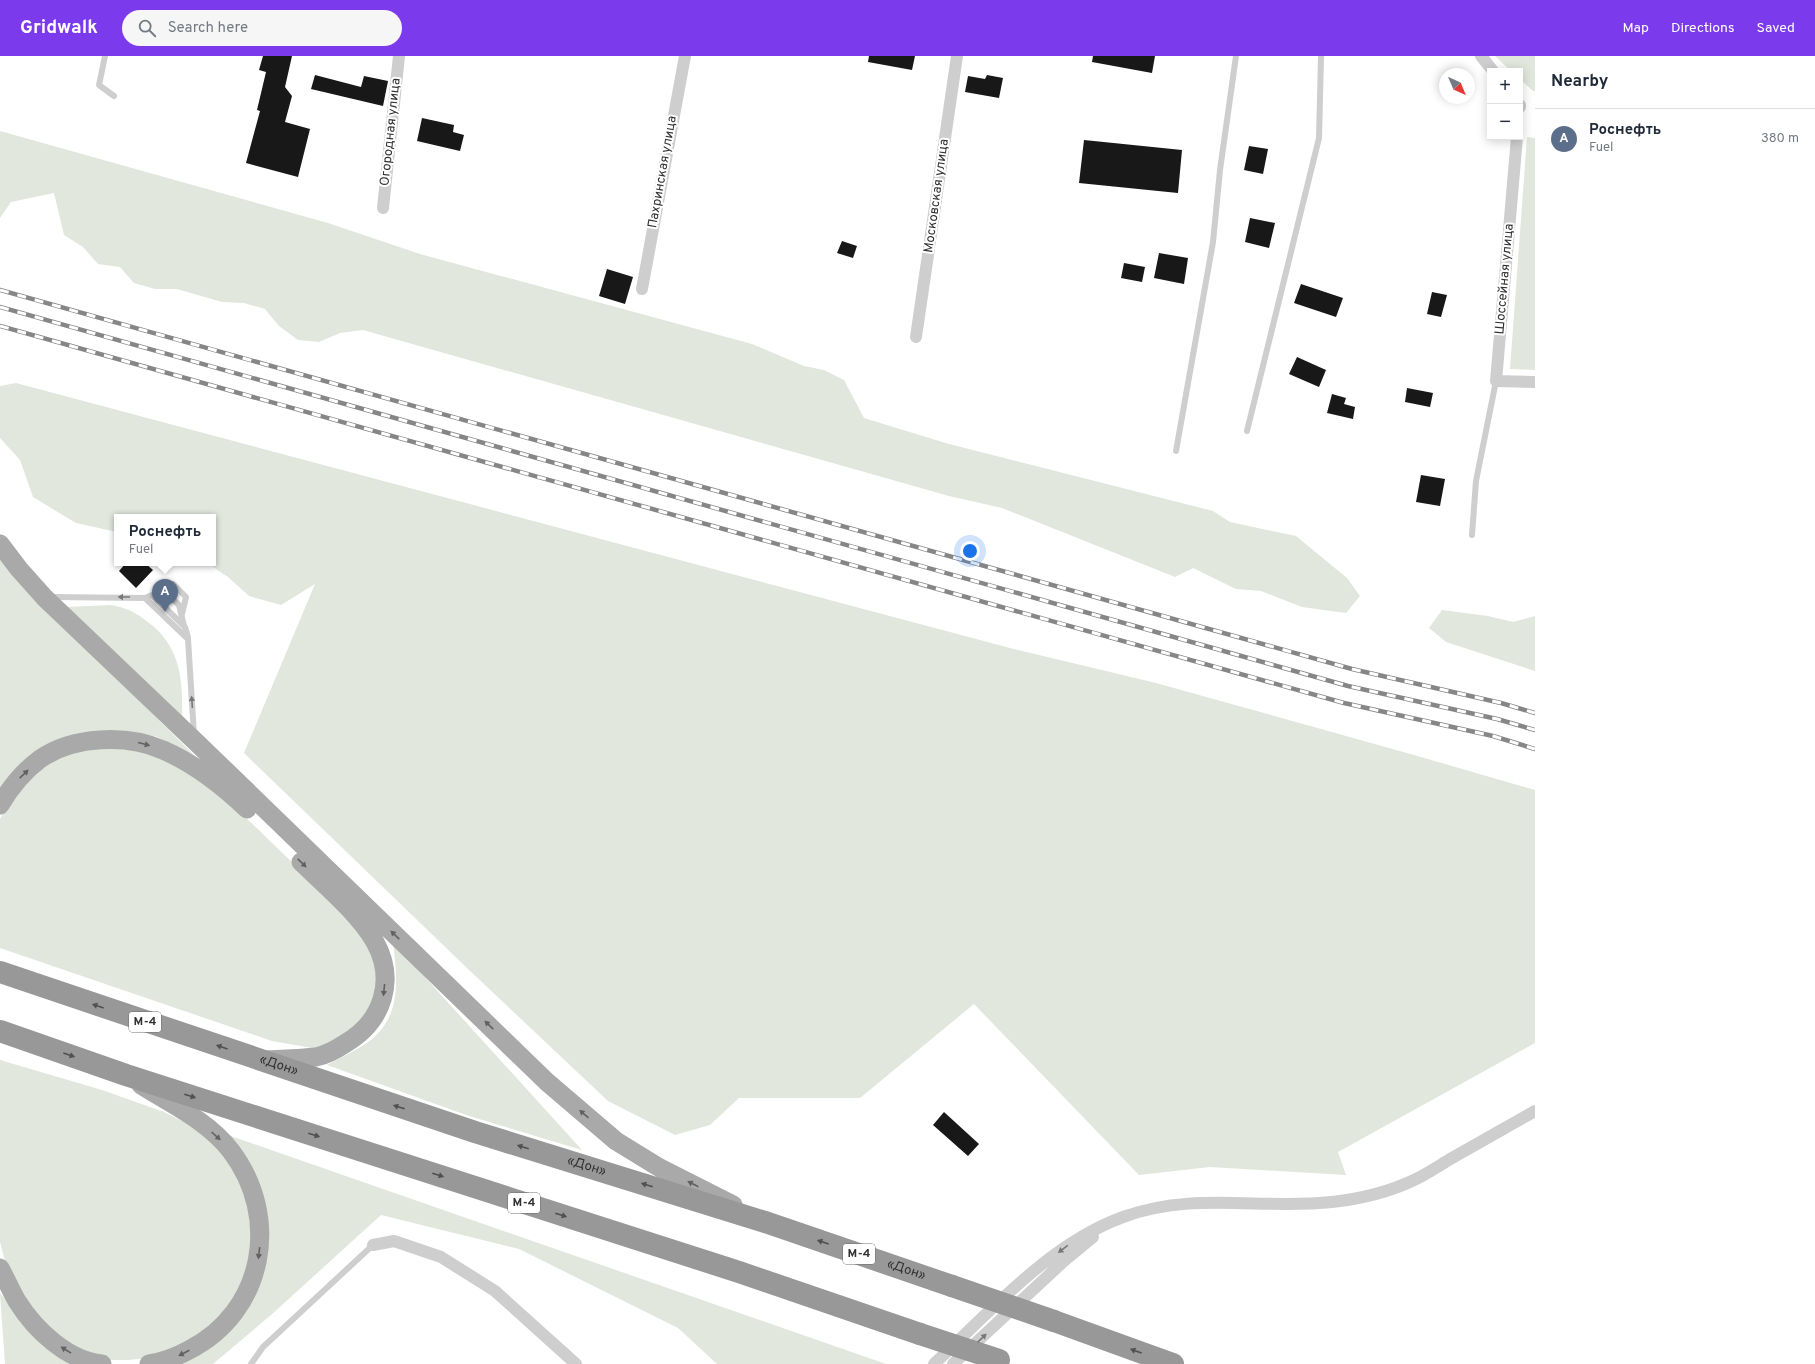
<!DOCTYPE html>
<meta charset="utf-8">
<style>
:root{--surface:#fff;--page:#f6f6f7;--text:#1f2937;--muted:#747a83;--line:#e0e1e3;--accent:#7c3aed}
body{margin:0;font-family:Overpass,sans-serif;background:var(--page);color:var(--text)}
.controls{position:absolute;right:12px;top:12px;display:grid;overflow:hidden;border-radius:0px;box-shadow:0 2px 10px #0003}
.controls button{width:36px;height:36px;display:grid;place-items:center;padding:0;border:0;border-bottom:1px solid var(--line);background:var(--surface);color:var(--text);font:20px sans-serif}
.compass{position:absolute;left:1439px;top:12px;width:36px;height:36px;border-radius:50%;background:var(--surface);box-shadow:0 2px 10px #0003;rotate:136deg}
.you{position:absolute;left:970px;top:495px;width:14px;height:14px;margin:-10px;border:3px solid #fff;border-radius:50%;background:#1a73e8;box-shadow:0 0 0 6px #1a73e833}
.badge{display:grid;place-items:center;width:26px;height:26px;border-radius:50%;background:var(--accent);color:#fff;font-size:13px;font-weight:700}
.pin{position:absolute;translate:-50% -33px;filter:drop-shadow(0 1px 2px #0008)}
.pin::after{content:'';position:absolute;top:21px;width:14px;height:12px;background:inherit;clip-path:polygon(0 0,100% 0,50% 100%)}
.popup{position:absolute;left:114px;top:458px;width:102px;height:52px;box-sizing:border-box;display:grid;place-content:center;border-radius:0px;background:var(--surface);filter:drop-shadow(0 1px 3px #0005);font-size:13px;white-space:nowrap;color:var(--muted)}
.popup b{font-size:15px;color:var(--text)}
.popup::after{content:'';position:absolute;left:50%;top:100%;margin-left:-8px;border:8px solid transparent;border-top-color:var(--surface)}
.list{margin:0;padding:0;list-style:none}
h2{display:flex;justify-content:space-between;align-items:center;height:52px;margin:0;padding:0 16px;font-size:17px}
h2 small{font-size:13px;font-weight:400;color:var(--muted)}
.list li{display:grid;grid-template-columns:26px 1fr auto;gap:12px;align-items:center;box-sizing:border-box;height:60px;padding:0 16px;border-top:1px solid var(--line)}
.list b{display:block;font-size:15px;white-space:nowrap}
.list p{margin:0;font-size:13px;white-space:nowrap;color:var(--muted)}
.list em{font-size:13px;font-style:normal;color:var(--muted)}
.icon{flex:none;width:22px;height:22px;fill:none;stroke:currentColor;stroke-width:2;stroke-linecap:round;stroke-linejoin:round}
.map{position:relative;flex:none;width:1535px;height:1308px;overflow:hidden}
header{display:flex;align-items:center;gap:24px;box-sizing:border-box;height:56px;padding:0 20px;background:var(--accent);color:#fff}
header strong{font-size:19px}
nav{display:flex;gap:22px;margin-inline-start:auto;font-size:14px}
.search{width:280px;height:36px;background:var(--page);display:flex;align-items:center;gap:10px;box-sizing:border-box;padding:0 14px;border-radius:22px;color:var(--muted);font-size:15px}
main{display:flex}
aside{flex:1;background:var(--surface)}
.map>svg:first-child{display:block}
.green{fill:#e1e7dc}
.building{fill:#181818}
.lines{fill:none;stroke-linecap:round;stroke-linejoin:round}
.service{stroke:#cecece;stroke-width:6}
.minor{stroke:#cecece;stroke-width:12}
.primary{stroke:#a9a9a9;stroke-width:19}
.motorway{stroke:#989898;stroke-width:22}
.rail-casing{stroke:#868686;stroke-width:4.5}
.rail{stroke:#fff;stroke-width:3;stroke-dasharray:9;stroke-linecap:butt}
.motorway-bridge{stroke:#989898;stroke-width:22}
.oneway{fill:#787878}
.oneway2{fill:#616161}
.oneway3{fill:#505050}
.labels{text-anchor:middle;dominant-baseline:central;stroke-width:4;stroke-linejoin:round;paint-order:stroke}
.shield{fill:#fff;stroke:#6f6f6f;stroke-width:1}
.shield-label{font-size:12px;font-weight:bold;fill:#313131}
.street-label{font-size:13px;fill:#313131;stroke:#fff}
</style>
<header>
<strong>Gridwalk</strong>
<div class="search"><svg class="icon" aria-label="search" viewBox="0 0 24 24"><circle cx="10" cy="10" r="6"/><path d="M15 15l6 6"/></svg>Search here</div>
<nav><a>Map</a><a>Directions</a><a>Saved</a></nav>
</header>
<main>
<div class="map">
<svg width="1535" height="1308" viewBox="0 0 1535 1308">
<rect width="100%" height="100%" fill="#fff"/>
<path class="green" d="M1495,0H1535V35H1533L1520,23V15H1511Z
M0,75L328,167L420,198L752,288L804,310L824,314L844,324L864,362L949,388L1213,455L1230,466L1296,480L1347,522L1360,540L1346,557L1302,551L1261,535L1236,533L1193,512L1175,521L1002,452L949,440L363,274L340,277L319,286L298,284L279,270L265,253L244,247L222,246L177,233H155L134,227L120,211L98,208L83,191L64,179L54,137L11,146L0,162Z
M1527,81L1535,82V314L1510,313Z
M16,327L1010,592L1156,627L1414,699L1535,734V987L1338,1096L1346,1119L1210,1111L1139,1119L974,948L860,1042H739L710,1069L675,1079L608,1045L468,913L244,697L315,528L281,549L249,540L228,521L207,507H213V461H117V476L76,467L33,441L20,404L0,382V330Z
M0,499L36,542L195,700L155,680L114,675L79,678L0,733Z
M110,549C126,551 137,557 149,567C181,591 183,625 182,662L67,551Z
M1442,554L1488,560L1513,566L1535,560V615L1446,586L1429,572Z
M112,691L150,697L186,713L243,759L299,813L367,885L379,916L375,947L355,975L318,993L272,985L0,892V763C14,737 42,704 72,696C85,693 99,692 112,691Z
M393,886L582,1094L469,1060L327,1009C338,1003 351,997 362,990C402,966 398,927 393,886Z
M0,1004L102,1034L164,1056L190,1069L222,1094L242,1127L254,1169L244,1229L206,1277L148,1302L128,1304H109L69,1290L37,1259L6,1209L0,1186Z
M228,1079L886,1308H717L678,1272L519,1193L381,1159L271,1259L213,1308H180L203,1297L220,1284L255,1240L265,1214L267,1189Z
M0,1237L34,1275L78,1308H5Z"/>
<path class="building" d="M263,0H292L285,31L292,40L285,66L310,73L298,121L246,107L260,55L257,54L266,16L259,14Z
M869,0H915L912,14L868,6Z
M1093,0H1155L1152,17L1092,6Z
M315,19L361,31L364,20L388,25L383,50L311,33Z
M987,19L1003,22L999,42L965,36L968,20L985,23Z
M422,62L454,69L453,76L464,79L460,95L417,85Z
M1084,84L1182,94L1178,137L1079,127Z
M1249,90L1268,93L1263,118L1244,114Z
M1250,162L1275,167L1269,192L1245,186Z
M842,185L857,190L853,202L837,197Z
M1159,197L1188,202L1184,228L1154,222Z
M1124,207L1145,211L1142,226L1121,222Z
M607,213L633,221L625,248L599,240Z
M1301,228L1343,242L1336,261L1294,247Z
M1432,236L1447,239L1441,261L1427,258Z
M1297,301L1326,314L1319,331L1289,318Z
M1407,332L1433,337L1430,351L1405,346Z
M1332,338L1346,342L1344,348L1355,351L1353,363L1327,357Z
M1421,419L1445,423L1440,450L1416,446Z
M126,507H145L153,514L136,532L119,515Z
M944,1056L979,1088L968,1100L933,1069Z"/>
<g class="lines">
<path class="service" d="M105,0L99,29L114,40
M1247,375L1319,82L1321,0
M1176,395L1213,186L1220,114L1236,0
M1472,479L1476,425L1496,325
M163,534L173,528L186,541L182,558
M152,539L163,534L179,549L184,570
M50,541L145,542L188,583L194,679
M145,542L152,539L185,571L188,581
M251,1308L263,1291L373,1189"/>
<path class="minor" d="M1481,0L1493,15
M1520,49V51
M1517,81L1496,325L1535,326
M383,152L399,0
M642,233L685,0
M916,281L957,0
M373,1189L394,1185L441,1201L495,1235L576,1308
M934,1308C991,1255 1049,1188 1123,1161C1194,1135 1260,1154 1332,1146C1359,1143 1389,1136 1414,1124C1427,1118 1440,1109 1452,1102C1480,1086 1507,1071 1535,1055
M953,1308L1065,1204L1093,1181"/>
<path class="primary" d="M0,488L19,513L44,541L195,685L547,1026L616,1085L660,1112L733,1149
M0,749C10,732 24,715 40,703C73,680 127,678 163,694C195,708 222,729 247,753
M264,1004C281,1003 299,1003 316,1001C326,999 337,993 346,987C383,965 396,924 375,886C360,859 323,827 301,806
M141,1029C171,1048 208,1065 231,1095C281,1161 265,1255 189,1294C176,1301 163,1306 149,1308
M0,1212C6,1223 11,1235 17,1245C35,1274 68,1305 102,1308"/>
<g class="motorway">
<path id="s1" d="M0,916L475,1076L765,1166L952,1230"/>
<path d="M0,975L126,1019L739,1216L920,1278"/>
<path d="M1054,1265L1173,1308"/>
</g>
<defs>
<path id="rail" d="M0,234L1352,613L1501,647L1535,657
M0,251L1348,630L1497,663L1535,674
M0,270L1344,647L1493,680L1535,693"/>
</defs>
<use href="#rail" class="rail-casing"/>
<use href="#rail" class="rail"/>
<path class="motorway-bridge" d="M952,1230L1054,1265
M920,1278L999,1304"/>
</g>
<defs><path id="oneway-solid" d="M-6-.8H1V-3.2L6.5 0L1 3.2V.8H-6Z"/></defs>
<g class="oneway">
<use href="#oneway-solid" transform="translate(124 541) rotate(-180)"/>
<use href="#oneway-solid" transform="translate(192 646) rotate(-94)"/>
<use href="#oneway-solid" transform="translate(1063 1193) rotate(143)"/>
<use href="#oneway-solid" transform="translate(982 1282) rotate(-43)"/>
</g>
<g class="oneway2">
<use href="#oneway-solid" transform="translate(144 688) rotate(15)"/>
<use href="#oneway-solid" transform="translate(24 718) rotate(-43)"/>
<use href="#oneway-solid" transform="translate(302 807) rotate(44)"/>
<use href="#oneway-solid" transform="translate(395 879) rotate(-136)"/>
<use href="#oneway-solid" transform="translate(384 934) rotate(96)"/>
<use href="#oneway-solid" transform="translate(489 969) rotate(-136)"/>
<use href="#oneway-solid" transform="translate(584 1058) rotate(-139)"/>
<use href="#oneway-solid" transform="translate(216 1080) rotate(42)"/>
<use href="#oneway-solid" transform="translate(693 1128) rotate(-153)"/>
<use href="#oneway-solid" transform="translate(259 1197) rotate(97)"/>
<use href="#oneway-solid" transform="translate(66 1294) rotate(-148)"/>
<use href="#oneway-solid" transform="translate(184 1297) rotate(153)"/>
</g>
<g class="oneway3">
<use href="#oneway-solid" transform="translate(98 950) rotate(-161)"/>
<use href="#oneway-solid" transform="translate(222 991) rotate(-161)"/>
<use href="#oneway-solid" transform="translate(69 999) rotate(19)"/>
<use href="#oneway-solid" transform="translate(190 1040) rotate(18)"/>
<use href="#oneway-solid" transform="translate(399 1051) rotate(-162)"/>
<use href="#oneway-solid" transform="translate(314 1079) rotate(18)"/>
<use href="#oneway-solid" transform="translate(523 1091) rotate(-163)"/>
<use href="#oneway-solid" transform="translate(438 1119) rotate(18)"/>
<use href="#oneway-solid" transform="translate(647 1129) rotate(-163)"/>
<use href="#oneway-solid" transform="translate(561 1159) rotate(18)"/>
<use href="#oneway-solid" transform="translate(823 1186) rotate(-161)"/>
<use href="#oneway-solid" transform="translate(1136 1295) rotate(-160)"/>
</g>
<g class="labels">
<g class="shield">
<rect x="129" y="956" width="32" height="20" rx="3"/>
<rect x="508" y="1137" width="32" height="20" rx="3"/>
<rect x="843" y="1188" width="32" height="20" rx="3"/>
</g>
<g class="shield-label">
<text x="145" y="966">М-4</text>
<text x="524" y="1147">М-4</text>
<text x="859" y="1198">М-4</text>
</g>
<g class="street-label">
<text transform="translate(391 76) rotate(-84)">Огородная улица</text>
<text transform="translate(663 116) rotate(-80)">Пахринская улица</text>
<text transform="translate(937 140) rotate(-82)">Московская улица</text>
<text transform="translate(1505 223) rotate(-85)">Шоссейная улица</text>
<text stroke="none"><textPath href="#s1" startOffset="294">«Дон»</textPath></text>
<text stroke="none"><textPath href="#s1" startOffset="618">«Дон»</textPath></text>
<text stroke="none"><textPath href="#s1" startOffset="954">«Дон»</textPath></text>
</g>
</g>
</svg>
<div class="controls">
<button>+</button>
<button>−</button>
</div>
<svg class="compass" viewBox="-18 -18 36 36"><path d="M0-13l5 13h-10z" fill="#e53935"/><path d="M0 13l5-13h-10z" fill="#747a83"/></svg>
<div class="you"></div>
<div class="pin badge" style="left:165px;top:556px;background:#5c6f8a">A</div>
<div class="popup"><b>Роснефть</b>Fuel</div>
</div>
<aside>
<h2>Nearby<small></small></h2>
<ul class="list">
<li><span class="badge" style="background:#5c6f8a">A</span><div><b>Роснефть</b><p>Fuel</p></div><em>380 m</em></li>
</ul>
</aside>
</main>
